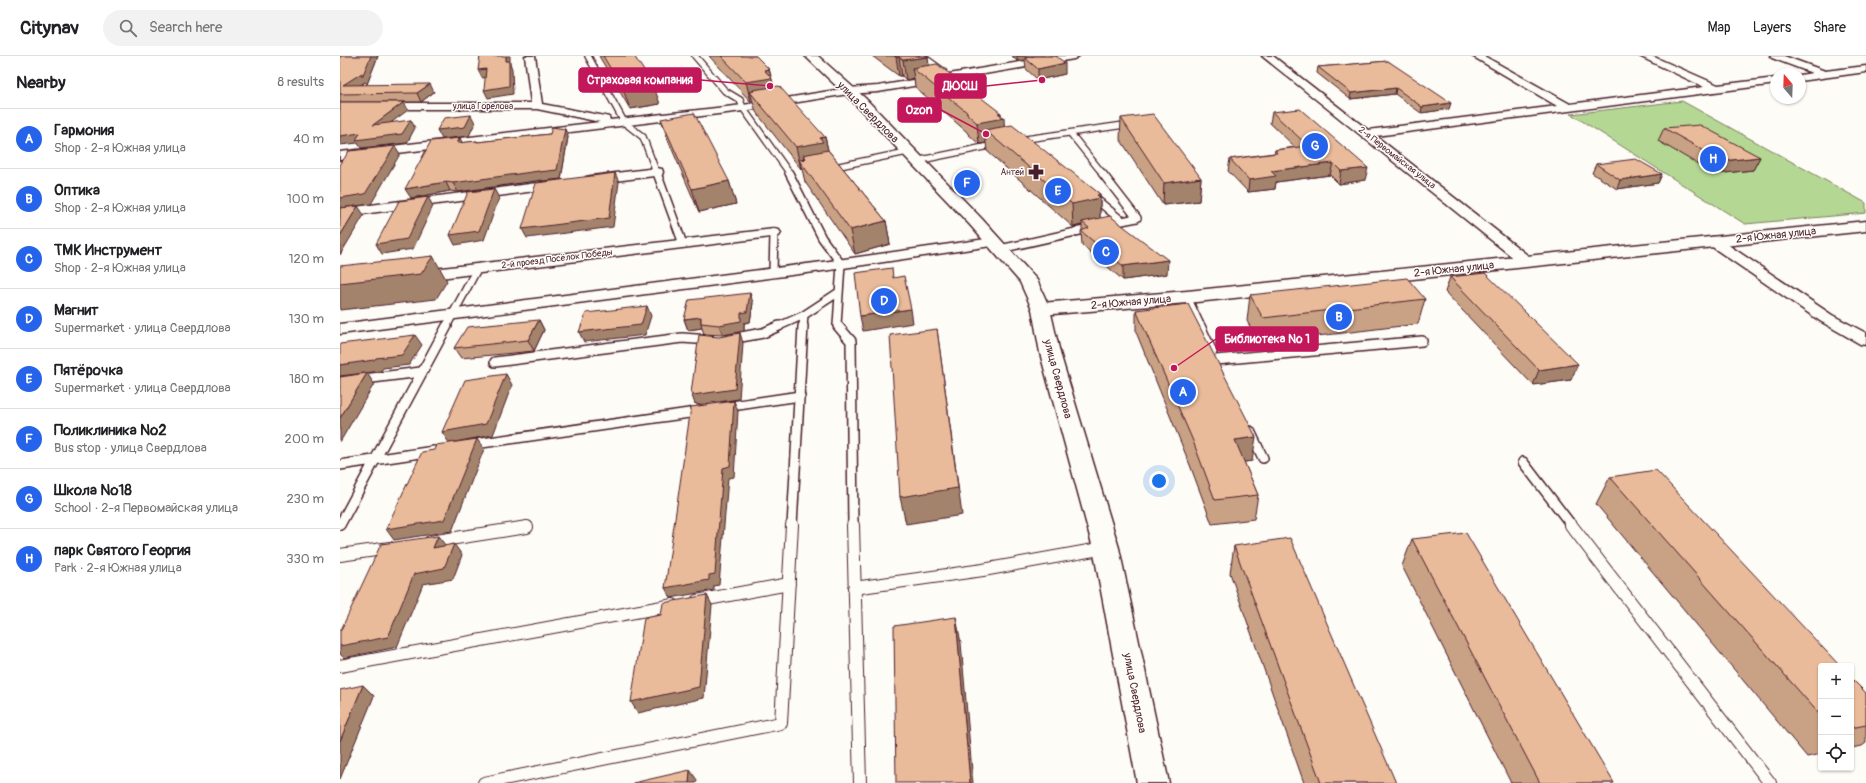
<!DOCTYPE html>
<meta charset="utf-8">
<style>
:root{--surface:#fff;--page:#f2f2f2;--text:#202124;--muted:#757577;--line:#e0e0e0;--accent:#2563eb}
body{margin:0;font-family:Pangolin,sans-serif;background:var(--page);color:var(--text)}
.controls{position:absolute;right:12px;bottom:12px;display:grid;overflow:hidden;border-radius:4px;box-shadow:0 1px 3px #0004}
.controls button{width:36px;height:36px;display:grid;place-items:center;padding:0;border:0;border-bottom:1px solid var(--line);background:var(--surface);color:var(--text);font:20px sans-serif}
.compass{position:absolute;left:1430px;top:12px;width:36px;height:36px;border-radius:50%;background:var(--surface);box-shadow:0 1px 3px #0004;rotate:341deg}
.you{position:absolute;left:819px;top:425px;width:14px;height:14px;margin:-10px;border:3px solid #fff;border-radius:50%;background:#1a73e8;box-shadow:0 0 0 6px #1a73e833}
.badge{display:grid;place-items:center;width:26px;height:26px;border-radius:50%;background:var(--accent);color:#fff;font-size:13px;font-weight:700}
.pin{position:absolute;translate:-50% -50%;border:2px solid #fff;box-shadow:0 1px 4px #0006}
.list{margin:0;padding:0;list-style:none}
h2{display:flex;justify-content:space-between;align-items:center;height:52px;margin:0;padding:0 16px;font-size:17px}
h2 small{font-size:13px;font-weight:400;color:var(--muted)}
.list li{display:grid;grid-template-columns:26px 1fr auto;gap:12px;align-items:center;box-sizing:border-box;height:60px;padding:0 16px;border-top:1px solid var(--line)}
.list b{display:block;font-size:15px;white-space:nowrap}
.list p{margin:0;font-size:13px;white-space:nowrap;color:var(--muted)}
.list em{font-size:13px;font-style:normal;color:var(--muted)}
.icon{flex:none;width:22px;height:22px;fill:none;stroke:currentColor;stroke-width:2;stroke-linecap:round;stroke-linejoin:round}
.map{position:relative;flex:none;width:1526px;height:727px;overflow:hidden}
header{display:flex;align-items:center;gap:24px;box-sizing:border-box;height:56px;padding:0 20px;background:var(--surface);border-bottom:1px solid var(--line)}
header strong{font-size:19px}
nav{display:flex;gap:22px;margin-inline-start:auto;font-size:14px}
.search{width:280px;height:36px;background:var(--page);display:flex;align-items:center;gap:10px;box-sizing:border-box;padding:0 14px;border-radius:22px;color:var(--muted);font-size:15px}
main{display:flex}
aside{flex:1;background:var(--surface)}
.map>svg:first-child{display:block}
.green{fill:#b4d893;stroke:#7f7c5f}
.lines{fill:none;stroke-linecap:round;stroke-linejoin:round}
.service-far3-casing{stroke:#4a1f2b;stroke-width:8}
.service-far2-casing{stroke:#4a1f2b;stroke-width:10}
.service-far1-casing{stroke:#4a1f2b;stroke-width:12}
.service-casing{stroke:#4a1f2b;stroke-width:14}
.minor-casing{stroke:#4a1f2b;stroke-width:3}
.tertiary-casing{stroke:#4a1f2b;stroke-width:3}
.secondary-casing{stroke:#4a1f2b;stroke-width:3}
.service-far3{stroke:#fdfcf7;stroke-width:5.5}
.service-far2{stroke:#fdfcf7;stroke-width:7}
.service-far1{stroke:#fdfcf7;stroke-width:9}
.service{stroke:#fdfcf7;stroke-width:12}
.minor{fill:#fdfcf7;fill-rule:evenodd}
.tertiary{fill:#fdfcf7;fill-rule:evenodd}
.secondary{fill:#fdfcf7;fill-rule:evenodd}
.wall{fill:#c9a184;stroke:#4a1f2b}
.shaded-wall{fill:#a4836c;stroke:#4a1f2b}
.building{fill:#eabb9a;stroke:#4a1f2b}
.labels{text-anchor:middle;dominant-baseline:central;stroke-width:3;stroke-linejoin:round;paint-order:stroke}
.far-street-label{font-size:9px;fill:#4a1f2b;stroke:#fdfcf7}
.far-poi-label{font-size:9px;fill:#4a1f2b;stroke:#fdfcf7;text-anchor:end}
.street-label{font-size:11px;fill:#4a1f2b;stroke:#fdfcf7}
.leader{fill:none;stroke:#c2185b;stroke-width:1.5}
.callout-dot{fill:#c2185b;stroke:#fdfcf7;stroke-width:1.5}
.callout{fill:#c2185b;stroke:#c2185b;stroke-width:1.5}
.callout-label{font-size:12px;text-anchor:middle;font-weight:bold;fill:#fff}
</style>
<header>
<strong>Citynav</strong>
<div class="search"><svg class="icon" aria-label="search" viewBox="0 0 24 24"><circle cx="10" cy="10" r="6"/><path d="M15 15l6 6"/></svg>Search here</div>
<nav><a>Map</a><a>Layers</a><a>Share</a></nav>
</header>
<main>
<aside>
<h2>Nearby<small>8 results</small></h2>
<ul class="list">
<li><span class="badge">A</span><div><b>Гармония</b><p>Shop · 2-я Южная улица</p></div><em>40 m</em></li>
<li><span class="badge">B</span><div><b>Оптика</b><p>Shop · 2-я Южная улица</p></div><em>100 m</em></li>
<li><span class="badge">C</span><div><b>ТМК Инструмент</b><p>Shop · 2-я Южная улица</p></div><em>120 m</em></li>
<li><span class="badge">D</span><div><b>Магнит</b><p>Supermarket · улица Свердлова</p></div><em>130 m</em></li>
<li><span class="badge">E</span><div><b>Пятёрочка</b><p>Supermarket · улица Свердлова</p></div><em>180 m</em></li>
<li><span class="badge">F</span><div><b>Поликлиника №2</b><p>Bus stop · улица Свердлова</p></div><em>200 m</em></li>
<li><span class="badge">G</span><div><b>Школа №18</b><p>School · 2-я Первомайская улица</p></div><em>230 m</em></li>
<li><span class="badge">H</span><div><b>парк Святого Георгия</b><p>Park · 2-я Южная улица</p></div><em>330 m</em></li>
</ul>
</aside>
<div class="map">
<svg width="1526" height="727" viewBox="0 0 1526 727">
<rect width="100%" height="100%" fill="#fdfcf7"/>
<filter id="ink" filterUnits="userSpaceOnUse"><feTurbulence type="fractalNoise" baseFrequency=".025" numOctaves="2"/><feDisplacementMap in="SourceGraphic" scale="8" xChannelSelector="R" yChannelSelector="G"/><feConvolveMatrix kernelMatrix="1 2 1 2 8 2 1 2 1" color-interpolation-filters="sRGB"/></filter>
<g filter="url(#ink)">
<path class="green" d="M1342,45L1526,147V157L1405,168L1231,58Z"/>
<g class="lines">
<defs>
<path id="service-far3" d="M248,0L284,66L303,81L317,118
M355,0L385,35L400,44L403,52L450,118
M582,0L603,15
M731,78L763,118
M679,84L791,68
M576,105L659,88
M490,112L567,96"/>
<path id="service-far2" d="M317,117L343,188
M449,117L482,182L501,208L497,269L499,271
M762,117L797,162L777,166
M751,139L782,165
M660,193L753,172
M433,217L434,177
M847,241L861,271
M106,271L137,213
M437,271L464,259
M463,271L464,259L499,236"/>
<path id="service-far1" d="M498,270L511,285L513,470
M860,270L872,296
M390,283L423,277L439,270
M876,304L1082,285
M155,306L342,282L370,284
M0,326L81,316
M385,351L460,340
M910,375L923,402
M128,389L363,355
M1183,406L1232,470
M0,409L94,395
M0,469L107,270
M452,470L463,270"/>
<path id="service" d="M513,469L520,727
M1231,469L1430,727
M90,486L187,471
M0,499L50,492
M514,532L643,514L765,492
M357,545L449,528
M0,610L333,549
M144,727L441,667L452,469"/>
<path id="minor" d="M185,0H195L202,48L265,60L269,61L270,64L403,49L508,32L538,30L716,0H739L734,3L538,36L508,38L403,55L0,104V96L260,66L197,53H0V47H191Z
M922,0H933L1028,74L1217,50L1132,0H1144L1230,48L1364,31L1299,0H1312L1378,29L1436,22V28L1036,80L1191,202L1194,205L1191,208L1186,210L1181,208Z
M1430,0H1444L1485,15L1526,10V16L1460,25V19L1472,17L1432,2Z
M317,112L322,113L323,116L322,119L251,128L246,127L245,124L246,121L251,120Z
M220,124L225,125L227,128L225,131L0,161V153Z
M434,173L439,174L441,177L439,180L76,225L71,223L68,220L71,217L76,215Z
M1373,181L1378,182L1492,259L1526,277V289L1520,288L1480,265L1368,188L1366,185L1368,182Z
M653,182L658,183L660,186L658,189L490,214L0,278V268L490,205Z"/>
<path id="tertiary" d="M1526,165V175L847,247L701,259L694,257L692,253L694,249L701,247L847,235Z"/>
<path id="secondary" d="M465,0H478L525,42L642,163L697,224L710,253L720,297L779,492L829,727H797L753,492L700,297L692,253L680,226L630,169L515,48Z"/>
</defs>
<use href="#service-far3" class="service-far3-casing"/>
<use href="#service-far2" class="service-far2-casing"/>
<use href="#service-far1" class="service-far1-casing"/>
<use href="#service" class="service-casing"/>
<use href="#minor" class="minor-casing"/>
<use href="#tertiary" class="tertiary-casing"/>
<use href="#secondary" class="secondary-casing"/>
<use href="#service-far3" class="service-far3"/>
<use href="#service-far2" class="service-far2"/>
<use href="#service-far1" class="service-far1"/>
<use href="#service" class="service"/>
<use href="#minor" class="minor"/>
<use href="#tertiary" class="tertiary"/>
<use href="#secondary" class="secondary"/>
</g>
<path class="wall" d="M0,0H38L27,28L25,26L21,29L94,36L81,46H0Z
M259,0H294L320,48L290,53Z
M369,0H416L429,13L434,31L485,81L488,94L546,165L550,188L515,198L465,126L462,113H461L416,56L413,46H411Z
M532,0H587L589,9L661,60L664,70L760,138V162L827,218L783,224L742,189L741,175L742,174V169L733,171L647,95L646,87L639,88L628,78L627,76L575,31L574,22L566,24L562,20H559Z
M672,0H716L725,18L698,24L686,13L685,4L677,5Z
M1048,5L1109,53L1081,57L1055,38L1010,43L977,17L978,11Z
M932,56L1025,124L999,128L990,119L936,126L935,133L908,136L888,115L890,103L934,97L935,94L955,91L930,67Z
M781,62L861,122L859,145L823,149L780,83Z
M321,63L389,125L396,148L359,156L328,84Z
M1324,72L1420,101L1413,114L1375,118L1318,85Z
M225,73L228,81L221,123L203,125L202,124L118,136L110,135L71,142L122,87L137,85L138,86L210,78Z
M1256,108L1322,118L1318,127L1277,133L1252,117Z
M1110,221L1231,324L1193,329L1105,236Z
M910,239L1085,243L1078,268L919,287L907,265Z
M413,247L410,266L404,267V275L383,279L364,278L362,272L348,274L344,263Z
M796,254L912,405L904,406L918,439L914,463L872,468L850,409L796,276Z
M199,264L204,274L194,295L121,302L114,292Z
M1270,421L1481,610V698L1467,701L1256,448Z
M1072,483L1274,727H1171L1062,510Z
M894,490L1056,727H964L890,517Z
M1511,622L1526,637V687L1522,690L1511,692Z"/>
<path class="shaded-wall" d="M31,0H38L27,28L25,26L8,37L3,29Z
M166,0H170V7L172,13L173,38L148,42L144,34L166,5Z
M677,0H704L685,2V4L677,5Z
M556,1H559L562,20H559Z
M588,1L590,20L572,12L574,22L566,24L563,4Z
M725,7V18L698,24V13Z
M146,13L150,21L142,22L138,14Z
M429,13L437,42L414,35L413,34L415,42L410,36L413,46H411L406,26L424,14Z
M90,28L94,36L81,46L77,37Z
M313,28L320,48L290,53L283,33Z
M1056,32L1055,38L1010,43L1011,37Z
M64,46L68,54L37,77L33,69Z
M1111,47L1109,53L1081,57L1082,51Z
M658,57H661L662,62H664L665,83L645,74L646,87L639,88L637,67Z
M131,59L135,67L129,80L102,83L97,74Z
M71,64L75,72L67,87L21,92L18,87L0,89V80Z
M225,73L228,81L221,123L203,125L202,124L118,136L113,127Z
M485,81L490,103H466L463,99L466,112L459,104L462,113H461L456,91L480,82Z
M120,82L124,90L117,87Z
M55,90L60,98L31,148L0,152V142Z
M1420,101L1413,114L1375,118L1382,105Z
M993,107L990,119L936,126L935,133L908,136L909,124L931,115Z
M1028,112L1025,124L999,128L1001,115Z
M275,117L279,126L273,171L187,182L182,173Z
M1322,118L1318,127L1277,133L1280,124Z
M861,122L859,145L823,149L824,127Z
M389,125L396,148L359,156L352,133Z
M106,126L110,135L71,142L65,133Z
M154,133L159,142L144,184L115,189L110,179Z
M760,138V165L742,166V169L733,171L732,148Z
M88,141L93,150L73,193L42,198L36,188Z
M18,150L24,159L0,199V180Z
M546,165L550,188L515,198L510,174Z
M93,200L107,225L96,243L0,254V227Z
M828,204L827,218L783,224V210Z
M410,237L413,247L410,266L404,267V275L383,279L379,269L401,257Z
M307,250L311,260L305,279L244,286L239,276Z
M571,253L573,267L523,275L520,260Z
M361,261V267L362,272L348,274L344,263Z
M199,264L204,274L194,295L188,284Z
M597,273L622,459L566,468L560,441Z
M400,277L403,287L399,343L357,349L356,347L355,348L351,337Z
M75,279L82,289L69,309L43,312L41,315L0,320V309L36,302Z
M1238,308L1231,324L1193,329L1199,314Z
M27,317L34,328L0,386V362Z
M166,318L172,329L153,379L109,387L102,376Z
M394,345L398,355L394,421L388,422L379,529L374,530V534L331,542L325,532L383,412Z
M916,381L912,405L892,408L895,384Z
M137,383L144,393L112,475L54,484L46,473Z
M98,480L106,490L93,492Z
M114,488L122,499L113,523L83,528L57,591L4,602L0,598V590L74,518Z
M367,539L372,549L364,642L298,657L291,646Z
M616,561L621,587L633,727H630Z
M23,629L34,640L0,723V685Z
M350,714L357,724L356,727H349Z"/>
<path class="building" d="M0,0H31L22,21V17L3,29L90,28L77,37L0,38Z
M140,0H166V5H169V30L144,34L146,13L138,14Z
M263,0H294L313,28L283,33Z
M381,0H416L429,13L424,14L432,22L406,26Z
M554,0H587L588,1L563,4L559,1H556Z
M695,0H716L725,7L698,13L685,2Z
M1048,5L1111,47L1082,51L1056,32L1011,37L978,11Z
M597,8L661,57H658L664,62L637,67L626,57H628L572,12Z
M439,30L485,81L480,82L483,86L456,91L410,36L414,35L413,34Z
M0,46H64L33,69L71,64L62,78L16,84L20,77L0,80Z
M960,53L1028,112L1001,115L993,107L931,115L936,120L909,124L890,103L937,97L935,94L968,90L932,56Z
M354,57L389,125L352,133L321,63Z
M813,58L861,122L824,127L781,62Z
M131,59L125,71L97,74L104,62Z
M672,69L760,138L757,139L760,142L732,148L645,74Z
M1360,69L1420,101L1382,105L1324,72Z
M212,71L225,73L217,114L199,116V115L113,127L106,126L65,133L91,85L120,82L117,87L137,85V86L210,78Z
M55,90L25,138L0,142V109L9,95Z
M488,94L546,165L510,174L459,104L466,103L463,99Z
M1296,103L1322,118L1280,124L1256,108Z
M275,117L269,162L182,173L196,127Z
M154,133L139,175L110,179L128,136Z
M88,141L67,183L36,188L59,145Z
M18,150L0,180V152Z
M770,160L828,204L783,210L741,175L749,172L742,166Z
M93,200L81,218L0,227V210Z
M552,212L553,222L564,220L571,253L520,260L515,217Z
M1145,217L1238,308L1199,314L1110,221Z
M1067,222L1085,243L923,262L910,239Z
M410,237L407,256L401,257V265L379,269L361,267V261L344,263L349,244Z
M848,248L916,381L895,384L918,439L875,444L853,385L796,254Z
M307,250L301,269L239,276L246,257Z
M199,264L188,284L114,292L127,271Z
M597,273L618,432L560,441L550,279Z
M400,277L395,333L353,339V337H351L359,279L379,281Z
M75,279L62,299L36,302L34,304L0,309V288Z
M27,317L0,362V321Z
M166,318L146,368L102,376L125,324Z
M394,345L390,410L383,412L375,518L369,519V524L325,532L351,351Z
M137,383L104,464L46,473L82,396L94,394L96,389Z
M1316,414L1500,610H1481V660L1270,421Z
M1126,477L1274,727H1200L1072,483Z
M98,480L93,492L114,488L104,512L74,518L48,581L0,590V576L41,488Z
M950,482L1056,727H981L894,490Z
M367,539L359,631L291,646L304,562L321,559L323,547Z
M616,561L630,727H556L554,570Z
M1511,622L1526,637V669L1511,672Z
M23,629L0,685V634Z
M350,714L349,727H293Z"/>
</g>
<defs>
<symbol id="pharmacy-bare" viewBox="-9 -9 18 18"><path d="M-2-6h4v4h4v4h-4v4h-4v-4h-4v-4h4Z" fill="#4a1f2b" stroke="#fdfcf7" stroke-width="2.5" paint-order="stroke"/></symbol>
</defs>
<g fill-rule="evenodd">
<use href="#pharmacy-bare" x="685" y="105" width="22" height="22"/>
</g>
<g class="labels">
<g class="far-street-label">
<text x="143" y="50">улица Горелова</text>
<text transform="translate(1057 102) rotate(38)">2-я Первомайская улица</text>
<text transform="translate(217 203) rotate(-7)">2-й проезд Посёлок Победы</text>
</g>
<g class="far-poi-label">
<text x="684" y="116">Антей</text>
</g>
<g class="street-label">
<text transform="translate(528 56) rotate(45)">улица Свердлова</text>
<text transform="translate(1436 179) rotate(-6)">2-я Южная улица</text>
<text transform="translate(1114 213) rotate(-6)">2-я Южная улица</text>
<text transform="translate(791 246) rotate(-5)">2-я Южная улица</text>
<text transform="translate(718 323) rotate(75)">улица Свердлова</text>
<text transform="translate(795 637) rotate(79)">улица Свердлова</text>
</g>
</g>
<path class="leader" d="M430 30L361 24M702 24L646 30M646 78L601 54M834 312L876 283"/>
<g class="callout-dot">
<circle cx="430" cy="30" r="4"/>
<circle cx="702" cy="24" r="4"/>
<circle cx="646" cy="78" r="4"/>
<circle cx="834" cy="312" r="4"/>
</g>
<g class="callout">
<rect x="239" y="12" width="122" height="24" rx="4"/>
<rect x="595" y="18" width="51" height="24" rx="4"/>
<rect x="558" y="42" width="43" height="24" rx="4"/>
<rect x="876" y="271" width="102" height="24" rx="4"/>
</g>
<g class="callout-label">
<text x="300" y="28">Страховая компания</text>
<text x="620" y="34">ДЮСШ</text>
<text x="579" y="58">Ozon</text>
<text x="927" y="287">Библиотека № 1</text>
</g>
</svg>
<div class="controls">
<button>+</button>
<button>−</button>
<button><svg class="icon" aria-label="locate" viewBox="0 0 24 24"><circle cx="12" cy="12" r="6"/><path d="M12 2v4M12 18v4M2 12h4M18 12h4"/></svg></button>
</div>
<svg class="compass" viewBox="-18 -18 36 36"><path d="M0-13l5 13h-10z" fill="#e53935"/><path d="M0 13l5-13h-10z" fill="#757577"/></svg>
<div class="you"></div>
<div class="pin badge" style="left:843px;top:336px">A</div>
<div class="pin badge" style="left:999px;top:261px">B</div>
<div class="pin badge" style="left:766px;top:196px">C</div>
<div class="pin badge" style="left:544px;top:245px">D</div>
<div class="pin badge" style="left:718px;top:135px">E</div>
<div class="pin badge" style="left:627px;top:127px">F</div>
<div class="pin badge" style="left:975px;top:90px">G</div>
<div class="pin badge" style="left:1373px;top:103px">H</div>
</div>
</main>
